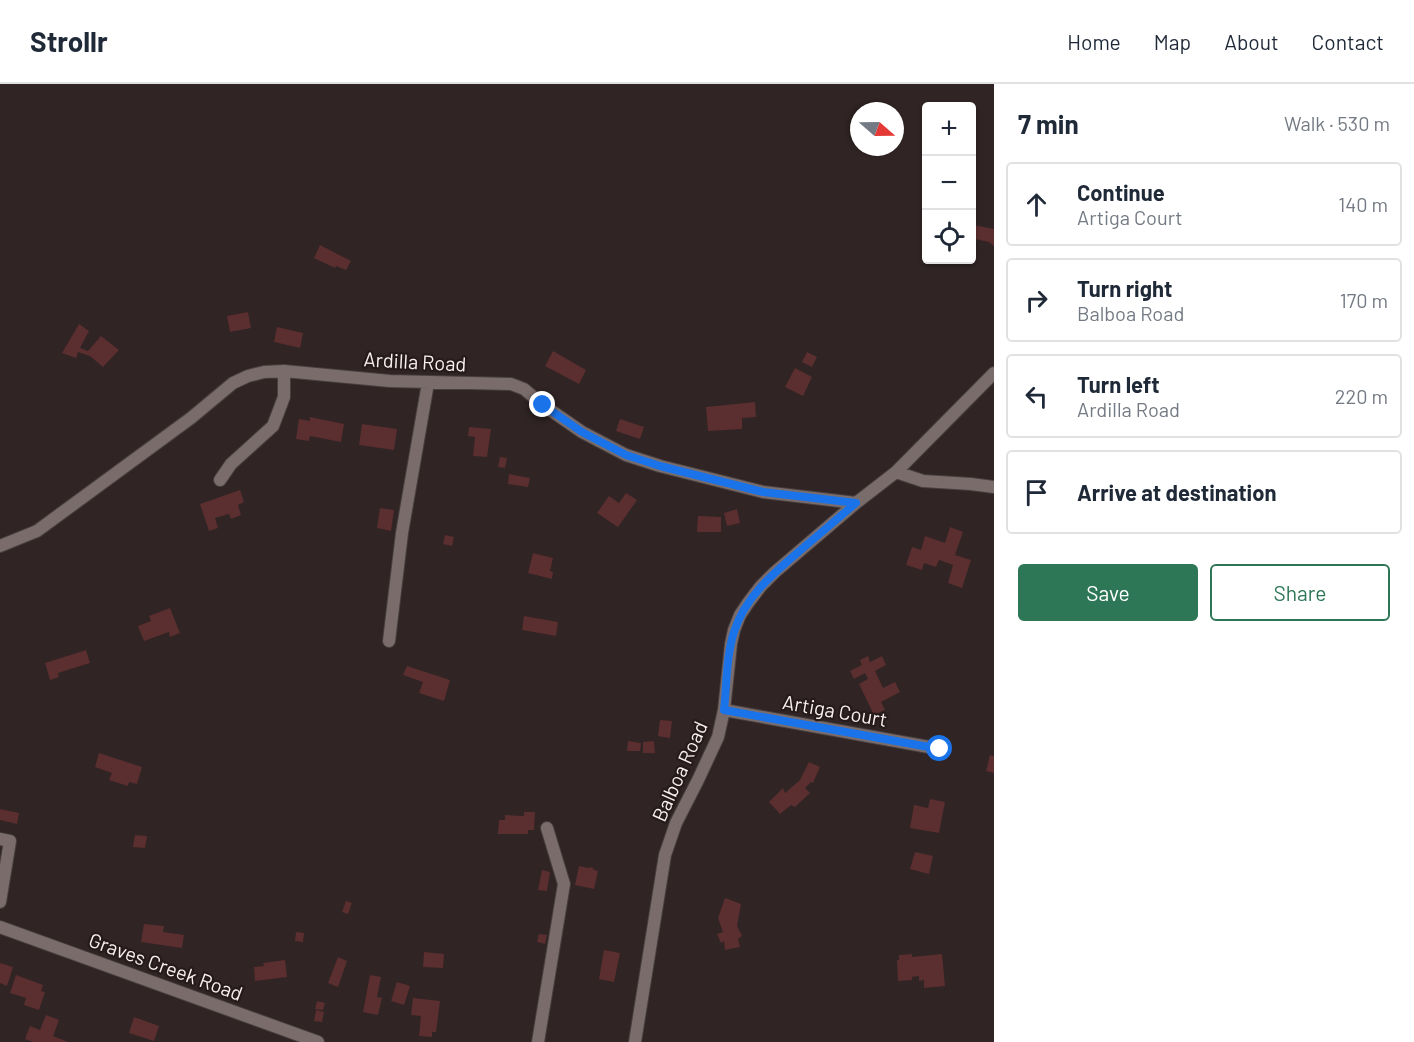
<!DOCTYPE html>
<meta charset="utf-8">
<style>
:root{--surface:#fff;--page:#f2f2f3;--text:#1f2937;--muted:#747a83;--line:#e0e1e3;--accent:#2e7756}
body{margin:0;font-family:Barlow,sans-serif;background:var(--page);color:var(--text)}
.controls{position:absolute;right:18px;top:18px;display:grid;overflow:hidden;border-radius:6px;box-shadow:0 2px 4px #0004}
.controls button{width:54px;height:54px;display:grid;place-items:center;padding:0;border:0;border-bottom:2px solid var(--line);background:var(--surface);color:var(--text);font:30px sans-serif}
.compass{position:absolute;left:850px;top:18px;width:54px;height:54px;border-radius:50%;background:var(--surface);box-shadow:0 2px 4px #0004;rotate:110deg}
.stop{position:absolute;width:18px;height:18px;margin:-14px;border:4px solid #1a73e8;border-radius:50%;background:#fff}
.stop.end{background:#1a73e8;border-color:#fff;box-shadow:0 2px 6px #0008}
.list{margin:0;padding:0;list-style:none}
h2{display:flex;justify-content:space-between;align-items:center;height:78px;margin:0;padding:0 24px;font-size:26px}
h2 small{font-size:20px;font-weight:400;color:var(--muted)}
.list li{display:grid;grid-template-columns:39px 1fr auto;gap:18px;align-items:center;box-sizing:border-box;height:84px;margin:0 12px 12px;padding:0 12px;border:2px solid var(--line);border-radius:6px}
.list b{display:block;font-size:22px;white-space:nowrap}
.list p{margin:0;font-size:20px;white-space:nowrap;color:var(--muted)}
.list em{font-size:20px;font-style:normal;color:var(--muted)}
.actions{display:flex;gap:12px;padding:18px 24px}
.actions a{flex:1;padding:14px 0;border:2px solid var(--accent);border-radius:6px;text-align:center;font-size:21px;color:var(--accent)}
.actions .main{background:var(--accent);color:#fff}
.icon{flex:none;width:33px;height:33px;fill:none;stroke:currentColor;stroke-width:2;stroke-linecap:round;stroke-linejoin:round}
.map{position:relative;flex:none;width:994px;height:958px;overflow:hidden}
header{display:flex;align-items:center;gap:36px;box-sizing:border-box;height:84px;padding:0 30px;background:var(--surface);border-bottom:2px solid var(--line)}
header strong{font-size:28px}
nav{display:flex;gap:33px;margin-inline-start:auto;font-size:21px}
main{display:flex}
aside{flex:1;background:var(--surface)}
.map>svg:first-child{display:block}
.building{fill:#5b2e2f}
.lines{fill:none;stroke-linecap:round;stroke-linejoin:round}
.minor-casing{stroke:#483f3f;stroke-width:14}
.minor{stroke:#7a6c6b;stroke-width:12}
.route{stroke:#1a73e8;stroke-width:8}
.labels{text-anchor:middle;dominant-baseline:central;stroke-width:4.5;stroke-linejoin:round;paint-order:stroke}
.street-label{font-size:20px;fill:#f8f0ef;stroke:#261b1a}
</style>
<header>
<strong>Strollr</strong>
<nav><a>Home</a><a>Map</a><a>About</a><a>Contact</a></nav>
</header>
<main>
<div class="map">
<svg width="994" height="958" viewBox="0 0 994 958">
<rect width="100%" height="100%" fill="#302424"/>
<path class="building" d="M974,141L994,145V162L989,158L975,155L972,156V142Z
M320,161L351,177L346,186L336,182L335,184L314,174Z
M248,228L251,244L230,248L227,232Z
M79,240L89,247L80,264L88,267L101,252L119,266L103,283L90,272L78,268L76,274L62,269Z
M277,243L303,249L300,264L274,258Z
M553,267L586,286L579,300L545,282Z
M807,268L817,273L812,283L802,278Z
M795,284L812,293L803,312L785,303Z
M755,318L756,333L742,334V345L708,347L706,323Z
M310,333L344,340L341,358L310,352L309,357L296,355L299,335L310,337Z
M620,335L644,343L640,355L616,347Z
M362,340L397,345L394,366L359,361Z
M469,343L491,345L487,373L473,372L475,353L468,352Z
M500,373L507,374L505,384L498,383Z
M509,390L530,394L528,403L508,400Z
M240,406L244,418L238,421L241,431L231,435L229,430L215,434L218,444L209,447L200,420Z
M626,409L637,416L618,443L597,429L609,412L619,419Z
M380,424L394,426L391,447L377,444Z
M737,425L740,439L727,442L724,429Z
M698,432L721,433V448H697Z
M950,443L963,448L955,471L971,476L962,504L948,499L953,481L939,476L936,483L924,479L922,486L906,481L912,463L921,466L925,452L945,459Z
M445,451L454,453L452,462L443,460Z
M533,469L553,474L550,487L553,488L552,495L528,489Z
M170,524L180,549L170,553L169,548L144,557L138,542L151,537L149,532Z
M524,532L558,538L556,552L522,546Z
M86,566L90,579L58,589L59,593L50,596L45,579Z
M868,572L870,578L882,572L886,581L875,587L883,604L895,598L900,608L881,618L885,626L874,631L859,600L868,595L865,589L854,595L850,587L862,581L860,576Z
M407,582L450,596L444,617L419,609L423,598L403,591Z
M660,636L672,637L670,654L658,652Z
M628,657L641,659L640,667H627Z
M654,657L655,669H643V658Z
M99,669L142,683L137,700L129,698L128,702L109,696L112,689L95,683Z
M990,671L994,672V689L986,687Z
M809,678L820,683L813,699L811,698L805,704L810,709L795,723L791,721L780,730L769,718L783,704L785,709L800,696Z
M930,715L945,718L939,749L910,744L914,721L928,724Z
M0,725L19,729L17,740L0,736Z
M524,728H535L534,746H528V750H498L499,736H505V731L524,732Z
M135,751L147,752L145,764L133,763Z
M915,768L933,772L929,790L910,785Z
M579,782L589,784L592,783L594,786L598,787L594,805L575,801Z
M542,786L550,788L547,807L538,806Z
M725,814L741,820L737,842L742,852L738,855L740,863L725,866L724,857L721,859L717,850L723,848L718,834Z
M346,817L352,819L348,830L342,828Z
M144,840L164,842L163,848L184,851L182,864L141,858Z
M296,848L304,849L303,858L295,857Z
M539,850L547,851L545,860L537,858Z
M604,866L620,869L614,898L599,895Z
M424,868L444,870L443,884L423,883Z
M912,870V873L942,870L945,902L924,904V896L919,897V892L912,893V896L898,897L897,876H899V871Z
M338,873L347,877L338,903L328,899Z
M285,876L287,893L255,897L254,883L264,882L263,879Z
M0,879L13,883L7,902L0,899Z
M16,891L43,901L41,907L45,908L39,926L24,921L26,914L10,909Z
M370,891L381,893L377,913L382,914L378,931L363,928Z
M397,898L410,902L404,921L391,917Z
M413,914L440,917L436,948H432V953L419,952L421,932L411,931Z
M317,917L325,919L323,926L315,925Z
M316,926L324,928L322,938L314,937Z
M46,931L59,936L53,952L68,958H33L25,955L30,942L40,946Z
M134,933L159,942L154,957L129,949Z"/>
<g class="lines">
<defs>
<path id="minor" d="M896,388L923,397L971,400L994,403
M220,396L231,380L273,342L284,313V287
M0,462L37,447L191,334L233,299L248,292L264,288L284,287L390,297L511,300L524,305L543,321L582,348L626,371L660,382L763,408L856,419
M389,557L402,449L428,299
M724,626L940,665
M0,755L10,757L0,818
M0,843L318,958
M538,958L564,800L547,744
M635,958L665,771L676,739L698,696L718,653L724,626L731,560L734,546L740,531L748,519L761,502L775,488L856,419L896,388L994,289"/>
</defs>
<use href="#minor" class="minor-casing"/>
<use href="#minor" class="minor"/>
</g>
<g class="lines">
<path class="route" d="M543,321L582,348L626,371L660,382L763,408L856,419C838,434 821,449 803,464C775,488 745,512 734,548C726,573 727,600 724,626L940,665"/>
</g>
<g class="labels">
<g class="street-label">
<text transform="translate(415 277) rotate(3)">Ardilla Road</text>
<text transform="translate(835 626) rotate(10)">Artiga Court</text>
<text transform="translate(679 687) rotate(-66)">Balboa Road</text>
<text transform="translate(166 882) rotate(20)">Graves Creek Road</text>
</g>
</g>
</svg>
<div class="controls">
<button>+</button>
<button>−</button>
<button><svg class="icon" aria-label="locate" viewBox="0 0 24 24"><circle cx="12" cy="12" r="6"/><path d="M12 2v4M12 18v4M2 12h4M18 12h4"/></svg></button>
</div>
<svg class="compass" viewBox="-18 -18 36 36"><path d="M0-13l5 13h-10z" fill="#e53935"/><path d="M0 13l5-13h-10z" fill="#747a83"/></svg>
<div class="stop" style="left:940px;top:665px"></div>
<div class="stop end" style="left:543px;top:321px"></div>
</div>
<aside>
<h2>7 min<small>Walk · 530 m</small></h2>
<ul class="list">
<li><svg class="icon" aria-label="ahead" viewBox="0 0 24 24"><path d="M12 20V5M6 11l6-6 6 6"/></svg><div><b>Continue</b><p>Artiga Court</p></div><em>140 m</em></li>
<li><svg class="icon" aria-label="right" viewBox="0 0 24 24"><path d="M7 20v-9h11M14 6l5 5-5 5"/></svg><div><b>Turn right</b><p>Balboa Road</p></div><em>170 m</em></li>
<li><svg class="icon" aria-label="left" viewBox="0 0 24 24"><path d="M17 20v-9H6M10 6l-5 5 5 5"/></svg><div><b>Turn left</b><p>Ardilla Road</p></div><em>220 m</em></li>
<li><svg class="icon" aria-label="arrive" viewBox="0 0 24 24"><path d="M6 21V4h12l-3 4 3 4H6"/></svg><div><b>Arrive at destination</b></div></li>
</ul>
<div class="actions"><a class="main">Save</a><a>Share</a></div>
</aside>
</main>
